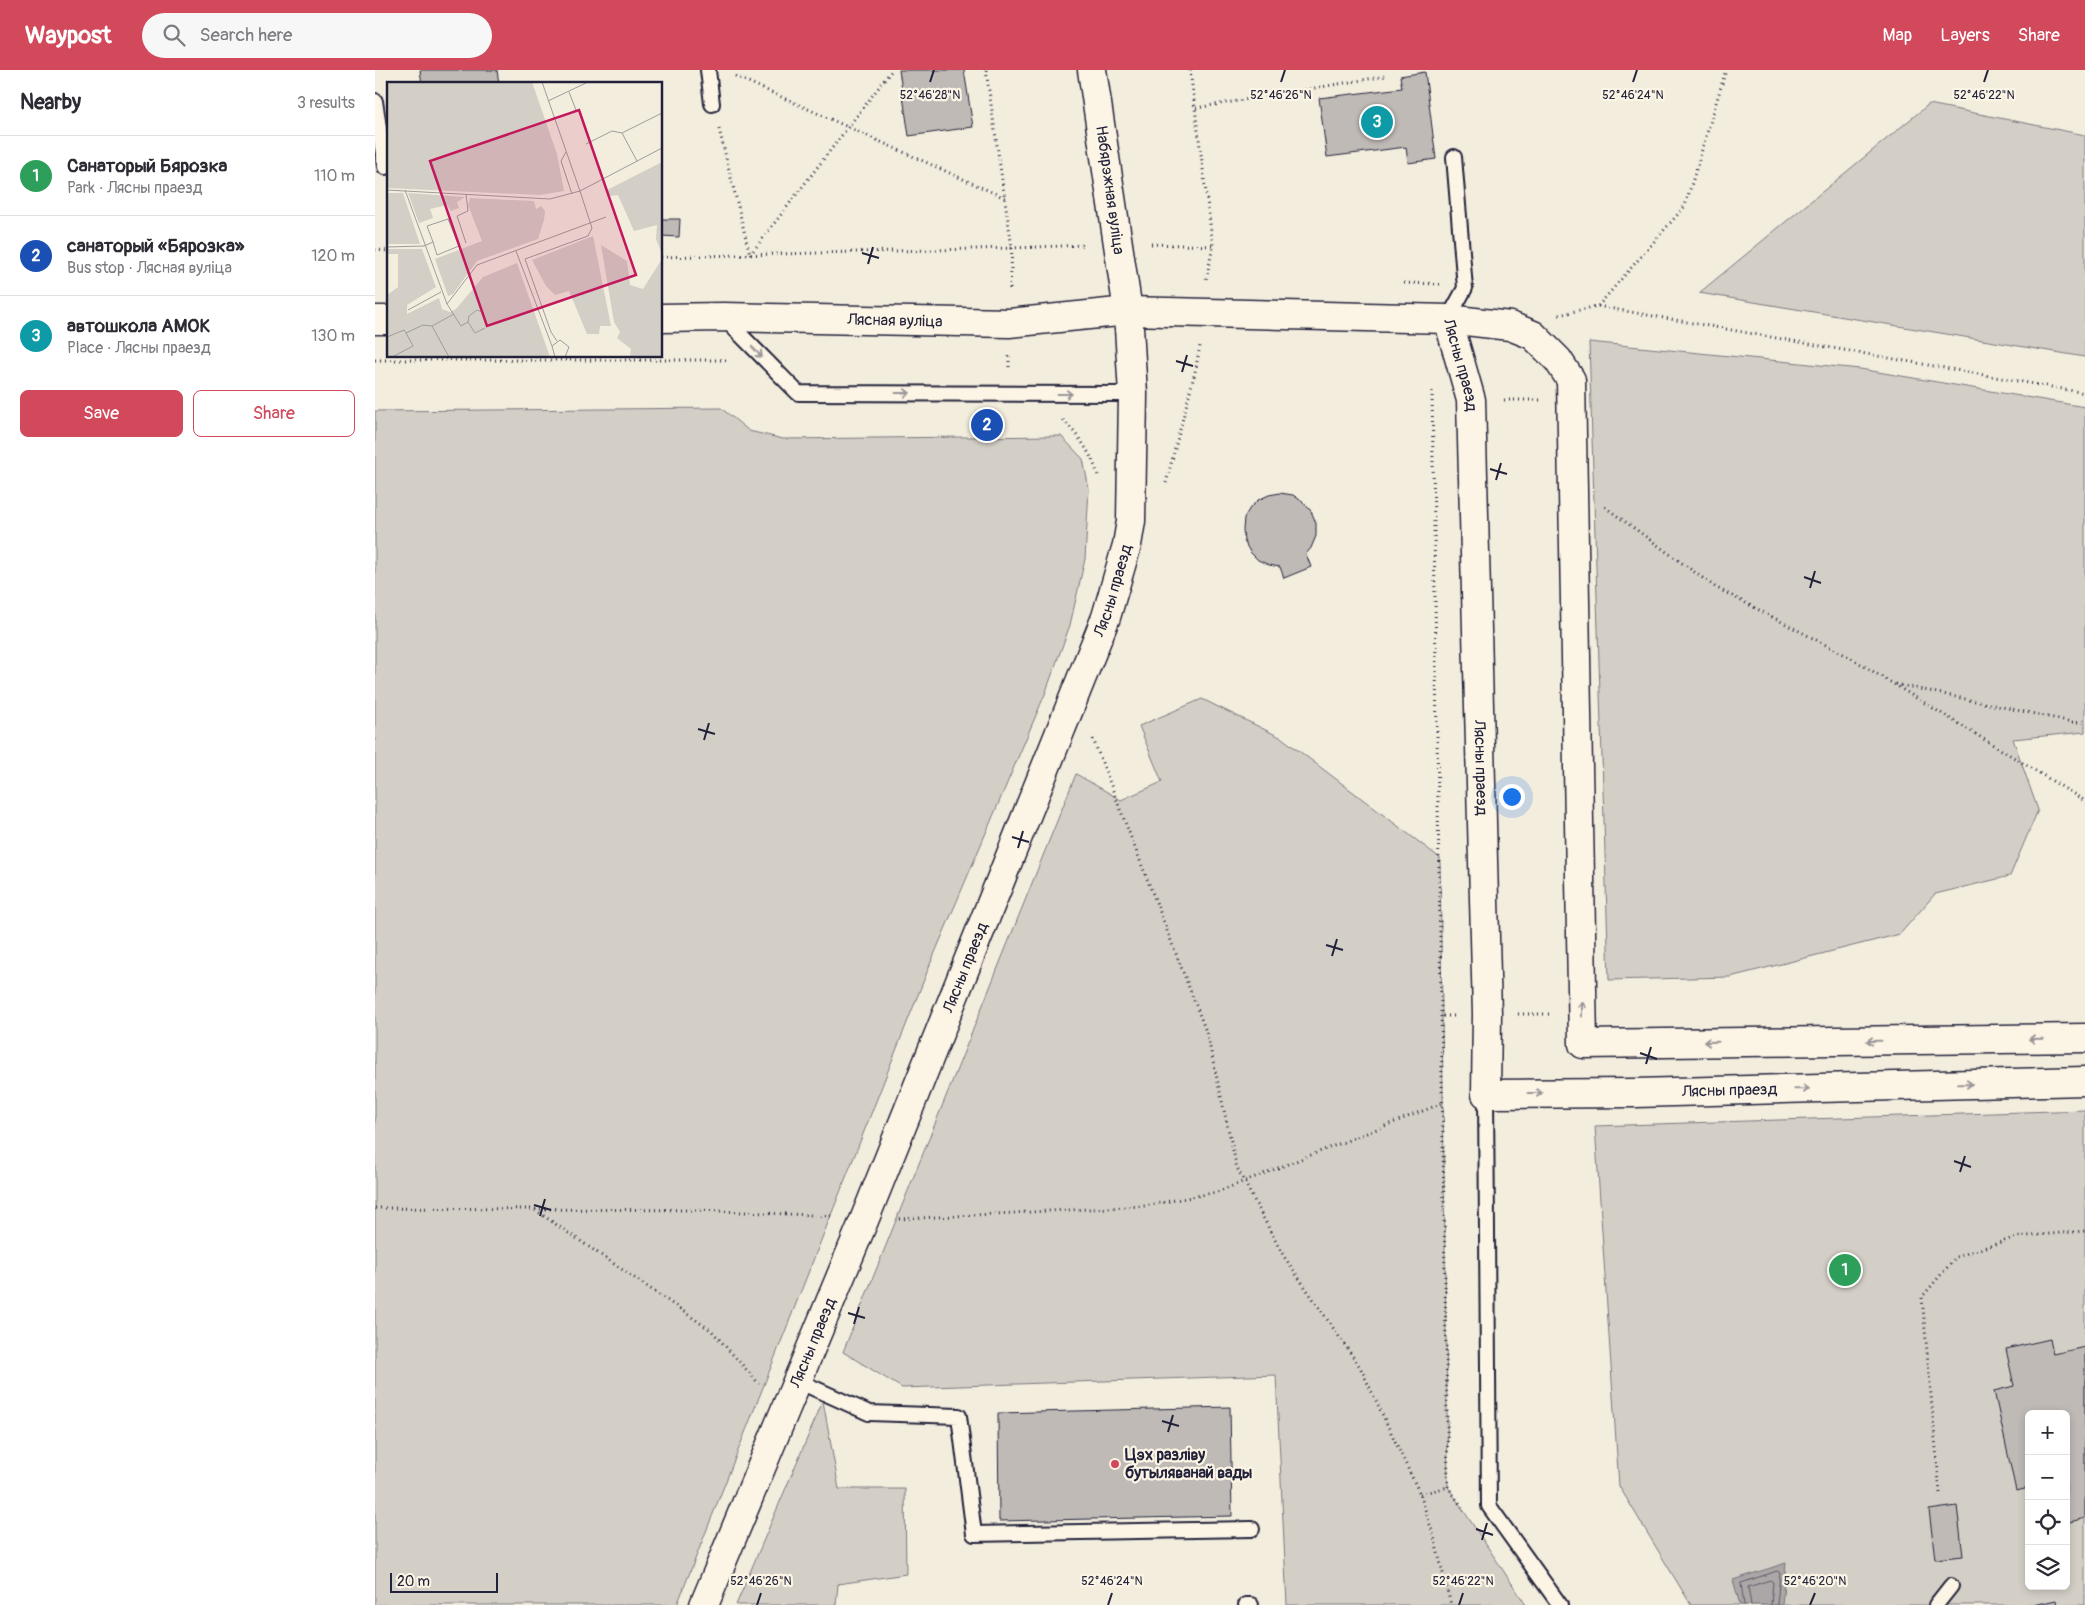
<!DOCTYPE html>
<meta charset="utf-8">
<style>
:root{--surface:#fff;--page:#f7f7f7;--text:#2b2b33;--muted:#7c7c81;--line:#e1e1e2;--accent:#d1495b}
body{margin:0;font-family:Pangolin,sans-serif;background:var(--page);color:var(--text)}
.controls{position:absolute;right:15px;bottom:15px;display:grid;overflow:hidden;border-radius:8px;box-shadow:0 2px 8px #0003}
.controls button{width:45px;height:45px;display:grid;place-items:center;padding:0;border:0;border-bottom:1px solid var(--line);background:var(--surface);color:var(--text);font:25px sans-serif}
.scale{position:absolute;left:15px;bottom:12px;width:108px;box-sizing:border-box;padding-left:5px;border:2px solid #22223b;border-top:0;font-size:14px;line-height:18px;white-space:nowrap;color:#22223b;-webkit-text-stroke:4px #fcf5e5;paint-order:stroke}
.you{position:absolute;left:1136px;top:726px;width:18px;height:18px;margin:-12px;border:4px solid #fff;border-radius:50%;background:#1a73e8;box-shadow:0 0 0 8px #1a73e833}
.badge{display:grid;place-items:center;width:32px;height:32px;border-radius:50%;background:var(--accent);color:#fff;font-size:16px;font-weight:700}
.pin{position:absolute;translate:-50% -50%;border:2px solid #fff;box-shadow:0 1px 5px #0006}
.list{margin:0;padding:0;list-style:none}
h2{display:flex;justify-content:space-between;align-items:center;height:65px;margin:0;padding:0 20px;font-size:21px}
h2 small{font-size:16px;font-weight:400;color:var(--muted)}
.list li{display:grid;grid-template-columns:32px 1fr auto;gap:15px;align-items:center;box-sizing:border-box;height:80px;padding:0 20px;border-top:1px solid var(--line)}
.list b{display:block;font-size:19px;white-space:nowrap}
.list p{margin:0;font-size:16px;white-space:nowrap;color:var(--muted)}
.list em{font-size:16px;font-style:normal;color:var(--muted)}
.actions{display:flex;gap:10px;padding:15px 20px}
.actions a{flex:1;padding:11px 0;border:1px solid var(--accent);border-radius:8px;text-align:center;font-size:18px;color:var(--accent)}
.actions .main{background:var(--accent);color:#fff}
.icon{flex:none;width:28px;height:28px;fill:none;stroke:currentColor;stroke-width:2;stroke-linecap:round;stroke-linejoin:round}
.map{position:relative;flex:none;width:1710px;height:1535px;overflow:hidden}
header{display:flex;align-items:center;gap:30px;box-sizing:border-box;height:70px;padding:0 25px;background:var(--accent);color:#fff}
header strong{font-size:24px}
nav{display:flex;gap:28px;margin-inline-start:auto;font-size:18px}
.search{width:350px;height:45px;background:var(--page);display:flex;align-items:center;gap:12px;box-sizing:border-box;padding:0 18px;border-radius:28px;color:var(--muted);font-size:19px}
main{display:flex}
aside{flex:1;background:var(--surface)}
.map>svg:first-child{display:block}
.green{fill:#d4cfc6;stroke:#7b7880;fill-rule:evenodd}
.water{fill:#aca7a6;stroke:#75727b}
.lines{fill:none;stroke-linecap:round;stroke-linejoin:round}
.shore{stroke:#595766;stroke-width:1}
.building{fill:#bfbab6;stroke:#22223b}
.service-casing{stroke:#22223b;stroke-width:18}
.minor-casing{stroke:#22223b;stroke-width:31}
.tertiary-casing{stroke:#22223b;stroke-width:31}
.secondary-casing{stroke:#22223b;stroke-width:31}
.path{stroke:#22223b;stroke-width:3;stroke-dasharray:1 4;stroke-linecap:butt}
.service{stroke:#fcf5e5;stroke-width:14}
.minor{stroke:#fcf5e5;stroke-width:28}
.tertiary{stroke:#fcf5e5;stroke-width:28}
.secondary{stroke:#fcf5e5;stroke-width:28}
.oneway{stroke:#9a9698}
.ticks{fill:none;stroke:#22223b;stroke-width:2}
.poi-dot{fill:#d1495b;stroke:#fcf5e5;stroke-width:2}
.labels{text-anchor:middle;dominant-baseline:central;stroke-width:4.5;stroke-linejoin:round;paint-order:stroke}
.street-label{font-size:16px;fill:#22223b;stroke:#fcf5e5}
.poi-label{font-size:16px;font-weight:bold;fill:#22223b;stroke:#fcf5e5;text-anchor:start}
.inset-road{fill:none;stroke:#9f9c9d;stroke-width:1}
.view{fill:#c2185b;fill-opacity:0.15;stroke:#c2185b;stroke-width:2.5}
.inset-edge{fill:none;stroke:#22223b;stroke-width:2.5}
.ticks-label{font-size:12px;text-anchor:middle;fill:#22223b;stroke:#fcf5e5;stroke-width:4.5;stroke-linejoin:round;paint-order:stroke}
</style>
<header>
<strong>Waypost</strong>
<div class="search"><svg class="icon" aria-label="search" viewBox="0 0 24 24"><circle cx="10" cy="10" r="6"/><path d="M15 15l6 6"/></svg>Search here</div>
<nav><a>Map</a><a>Layers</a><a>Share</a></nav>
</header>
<main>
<aside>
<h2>Nearby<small>3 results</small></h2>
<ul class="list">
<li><span class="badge" style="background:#2e9e5b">1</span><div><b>Санаторый Бярозка</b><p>Park · Лясны праезд</p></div><em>110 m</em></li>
<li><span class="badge" style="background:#1a4fb4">2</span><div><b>санаторый «Бярозка»</b><p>Bus stop · Лясная вуліца</p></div><em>120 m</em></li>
<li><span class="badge" style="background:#0f9aa8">3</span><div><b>автошкола АМОК</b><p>Place · Лясны праезд</p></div><em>130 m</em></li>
</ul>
<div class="actions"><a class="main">Save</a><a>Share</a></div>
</aside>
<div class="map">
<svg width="1710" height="1535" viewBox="0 0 1710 1535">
<rect width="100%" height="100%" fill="#f3edde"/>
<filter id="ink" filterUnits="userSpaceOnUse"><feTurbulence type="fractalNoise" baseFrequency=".02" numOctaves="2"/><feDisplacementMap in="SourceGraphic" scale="10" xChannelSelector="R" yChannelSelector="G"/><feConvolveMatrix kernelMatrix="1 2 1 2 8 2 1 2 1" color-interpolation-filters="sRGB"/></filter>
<g filter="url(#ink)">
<path class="green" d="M1554,34L1710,65V287L1324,223Z
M1214,272L1485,299L1710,337V662L1638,669L1663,740L1635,806L1560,824L1525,864L1355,907L1234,910Z
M346,338L374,361L408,369L686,366L708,389L714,419L710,489L695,555L670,624L556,892L302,1535H0V341Z
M827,629L907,668L1065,788L1073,1417L1151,1535H912L901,1305L527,1318L468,1282L701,704L746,730L787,712L764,656Z
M1710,1040V1535H1316L1244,1416L1220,1056ZM1654,1344H1691V1516H1654Z
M448,1331L464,1419H530L531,1504L463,1514L461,1535H361Z"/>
<path class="water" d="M1411,1493L1407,1535H1365L1358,1510Z"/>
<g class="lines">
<path class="shore" d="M1369,1535L1366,1513L1402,1501L1405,1503L1402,1535
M1376,1535L1373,1517L1395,1510L1398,1512L1396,1535"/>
</g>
<path class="building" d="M45,0H122L124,14H47Z
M524,0H589L598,57L534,66Z
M1050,2L1061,89L1033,93L1031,77L952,87L944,28L1027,18L1025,6Z
M286,149H305L304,167L286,166Z
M905,423L918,425L928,432L936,441L941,453V466L936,478L931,484L936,497L909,508L905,497L894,495L883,490L875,482L869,471L868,460L869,448L875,438L883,430L894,425Z
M1675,1269L1678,1284L1710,1277V1448L1691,1453V1344H1654V1418L1641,1421L1619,1321L1639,1316L1631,1279Z
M855,1337L857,1446L624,1451L623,1343Z
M1582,1436L1588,1486L1560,1489L1554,1440Z
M1681,1530L1682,1535H1658Z"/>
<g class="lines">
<defs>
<path id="service" d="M333,0L337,34
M0,31L10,97
M349,248L423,323L758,324
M1073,249L1090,218L1079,87
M1111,1024L1114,1436L1185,1535
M423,1311L494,1343L584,1346L599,1464L877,1459
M871,1535H876
M1561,1535L1576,1516"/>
<g id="minor">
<path d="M753,241L1073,249L1135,256L1158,265L1183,290L1196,310L1208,974L1710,968"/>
<path id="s1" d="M1073,249L1096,330L1112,944L1111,1024L1261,1023L1710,1011"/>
</g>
<g id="tertiary">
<path id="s2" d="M329,1535L490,1148L731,547L752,475L756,451L758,324L753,241"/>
</g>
<g id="secondary">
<path id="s3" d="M286,248L348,247L634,253L753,241L717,0"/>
<path d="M0,250H14"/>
</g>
</defs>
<use href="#service" class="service-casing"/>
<use href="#minor" class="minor-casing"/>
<use href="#tertiary" class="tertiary-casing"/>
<use href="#secondary" class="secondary-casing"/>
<path class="path" d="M815,0L838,176L831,210
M360,6L630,128
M821,38L1011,6
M344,59L375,185L517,0
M776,174L838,176
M0,180L14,181
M286,187L637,178L611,0
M1029,213L1065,214
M635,219L637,178L710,175
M1223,236L1310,136L1351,0
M1184,245L1222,236L1710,323
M634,286V299
M0,290H354
M1057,321L1073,1417L1087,1437
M1129,330H1165
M688,350C704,366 716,383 723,405
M791,413L820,302L825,276
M1230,437L1340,517L1476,588L1710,731
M1521,614L1697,652H1710
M718,669L832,964L862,1098L908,1185L985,1297L1045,1424L1059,1467L1076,1535
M1143,944H1174
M1068,946H1079
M0,1138L323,1140L457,1146
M160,1140L337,1261L384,1314
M524,1149L770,1136L842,1122L1068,1033
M1565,1423L1547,1227L1581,1187L1641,1167L1710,1161
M1045,1424L1073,1417"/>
<use href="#service" class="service"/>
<use href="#minor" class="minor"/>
<use href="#tertiary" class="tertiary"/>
<use href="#secondary" class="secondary"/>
</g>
<defs><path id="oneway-shaft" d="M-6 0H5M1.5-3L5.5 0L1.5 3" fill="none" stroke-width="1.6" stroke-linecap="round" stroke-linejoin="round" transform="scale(1.25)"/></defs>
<g class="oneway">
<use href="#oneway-shaft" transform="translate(382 282) rotate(46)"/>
<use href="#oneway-shaft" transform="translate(528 323)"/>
<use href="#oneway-shaft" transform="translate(690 324)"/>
<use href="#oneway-shaft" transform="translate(1207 939) rotate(-90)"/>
<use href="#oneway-shaft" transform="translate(1661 969) rotate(179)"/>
<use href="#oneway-shaft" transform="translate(1499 971) rotate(179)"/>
<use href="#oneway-shaft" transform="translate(1336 972) rotate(179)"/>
<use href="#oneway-shaft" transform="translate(1590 1014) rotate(-1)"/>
<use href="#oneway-shaft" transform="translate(1427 1019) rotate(-1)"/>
<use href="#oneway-shaft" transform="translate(1160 1023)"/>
</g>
</g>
<path class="ticks" d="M555,12L559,0M906,12L910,0M1258,12L1262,0M1609,12L1613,0M487,183L504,188M493,194L498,177M801,291L818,296M807,302L812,285M1115,399L1132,404M1121,410L1126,393M1429,507L1446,513M1435,518L1440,501M323,659L340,664M329,670L334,653M637,767L654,772M643,778L648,761M951,875L968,880M957,886L962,869M1265,983L1282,989M1271,994L1276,977M1579,1091L1596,1097M1585,1102L1590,1086M159,1135L176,1140M165,1146L170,1129M473,1243L490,1248M479,1254L484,1237M787,1351L804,1356M793,1362L798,1345M1101,1459L1118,1465M1107,1470L1112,1453M382,1535L386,1523M733,1535L737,1523M1084,1535L1088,1523M1435,1535L1440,1523"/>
<circle class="poi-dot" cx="740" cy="1394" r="5"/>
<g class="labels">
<g class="street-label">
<text transform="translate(735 120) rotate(82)">Набярэжная вуліца</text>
<text stroke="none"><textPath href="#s3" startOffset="234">Лясная вуліца</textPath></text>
<text stroke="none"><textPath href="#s1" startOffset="48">Лясны праезд</textPath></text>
<text stroke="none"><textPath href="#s2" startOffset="1094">Лясны праезд</textPath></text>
<text stroke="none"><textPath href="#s1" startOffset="452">Лясны праезд</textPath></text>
<text stroke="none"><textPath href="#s2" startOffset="689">Лясны праезд</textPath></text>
<text stroke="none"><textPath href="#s1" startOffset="1022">Лясны праезд</textPath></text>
<text stroke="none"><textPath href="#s2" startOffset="284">Лясны праезд</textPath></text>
</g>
<g class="poi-label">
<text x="750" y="1385">Цэх разліву<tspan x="750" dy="18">бутыляванай вады</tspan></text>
</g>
</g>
<g transform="translate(12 12)">
<rect width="275" height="275" fill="#f3edde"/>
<path d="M0,0H145L170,72L177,109L153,113L0,106ZM275,80V172L269,157L270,143L247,149L231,113L223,114L220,108ZM0,111H16L33,162H0ZM21,111L78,115L70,120L72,126L64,129L60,123L43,127L46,136L32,141ZM83,116L147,119L149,127L154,124L158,129L157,138L151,157L90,179L66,212L61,214L48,177L95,159L81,123ZM206,154L224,244H213L212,252H200L182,209L168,213L159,204L145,178ZM214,163L240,179L243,203L256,207L275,177V275H243L244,267L230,256L233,250L227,240ZM1,167H35L49,205L20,223V232L52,216L55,227L63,230L69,227L96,195L130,181L163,275H0V213L11,205V172H0Z" fill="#d4cfc6"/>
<path class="inset-road" d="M155,0L193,109L275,66M182,10L189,28L182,32M161,19L201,0M235,51L275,31M199,62L225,49L235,51L250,79M179,70L174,79L185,112M0,108L163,117L193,109L205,146L201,154L138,177L164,250L170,259M18,108L60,222L90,183L219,135M79,112L81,129L70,134L79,161M0,165L37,164L46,160L40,144L61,137L72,164L50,173L46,160M129,169L165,264M60,222L74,244L81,240L88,251L98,246M21,228L54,210M81,240L82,234L90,228L97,231M45,244L62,275M0,255L17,248L19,251M7,274L26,264L19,251L36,243L45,244L67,232M168,275L165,264L173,258L182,265L178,275"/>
<path class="view" d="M192,28L249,193L100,244L43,79Z"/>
<rect width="275" height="275" class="inset-edge"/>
</g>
<g class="ticks-label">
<text x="555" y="29">52°46'28"N</text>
<text x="906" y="29">52°46'26"N</text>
<text x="1258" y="29">52°46'24"N</text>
<text x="1609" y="29">52°46'22"N</text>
<text x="386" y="1515">52°46'26"N</text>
<text x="737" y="1515">52°46'24"N</text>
<text x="1088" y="1515">52°46'22"N</text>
<text x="1440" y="1515">52°46'20"N</text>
</g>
</svg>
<div class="controls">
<button>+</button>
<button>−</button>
<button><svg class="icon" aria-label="locate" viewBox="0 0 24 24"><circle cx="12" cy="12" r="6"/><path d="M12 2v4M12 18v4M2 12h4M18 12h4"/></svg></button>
<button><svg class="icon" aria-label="layers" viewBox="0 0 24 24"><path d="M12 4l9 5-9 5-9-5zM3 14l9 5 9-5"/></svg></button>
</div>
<div class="scale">20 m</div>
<div class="you"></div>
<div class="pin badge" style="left:1470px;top:1200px;background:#2e9e5b">1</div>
<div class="pin badge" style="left:612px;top:355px;background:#1a4fb4">2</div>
<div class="pin badge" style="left:1002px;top:52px;background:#0f9aa8">3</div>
</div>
</main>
